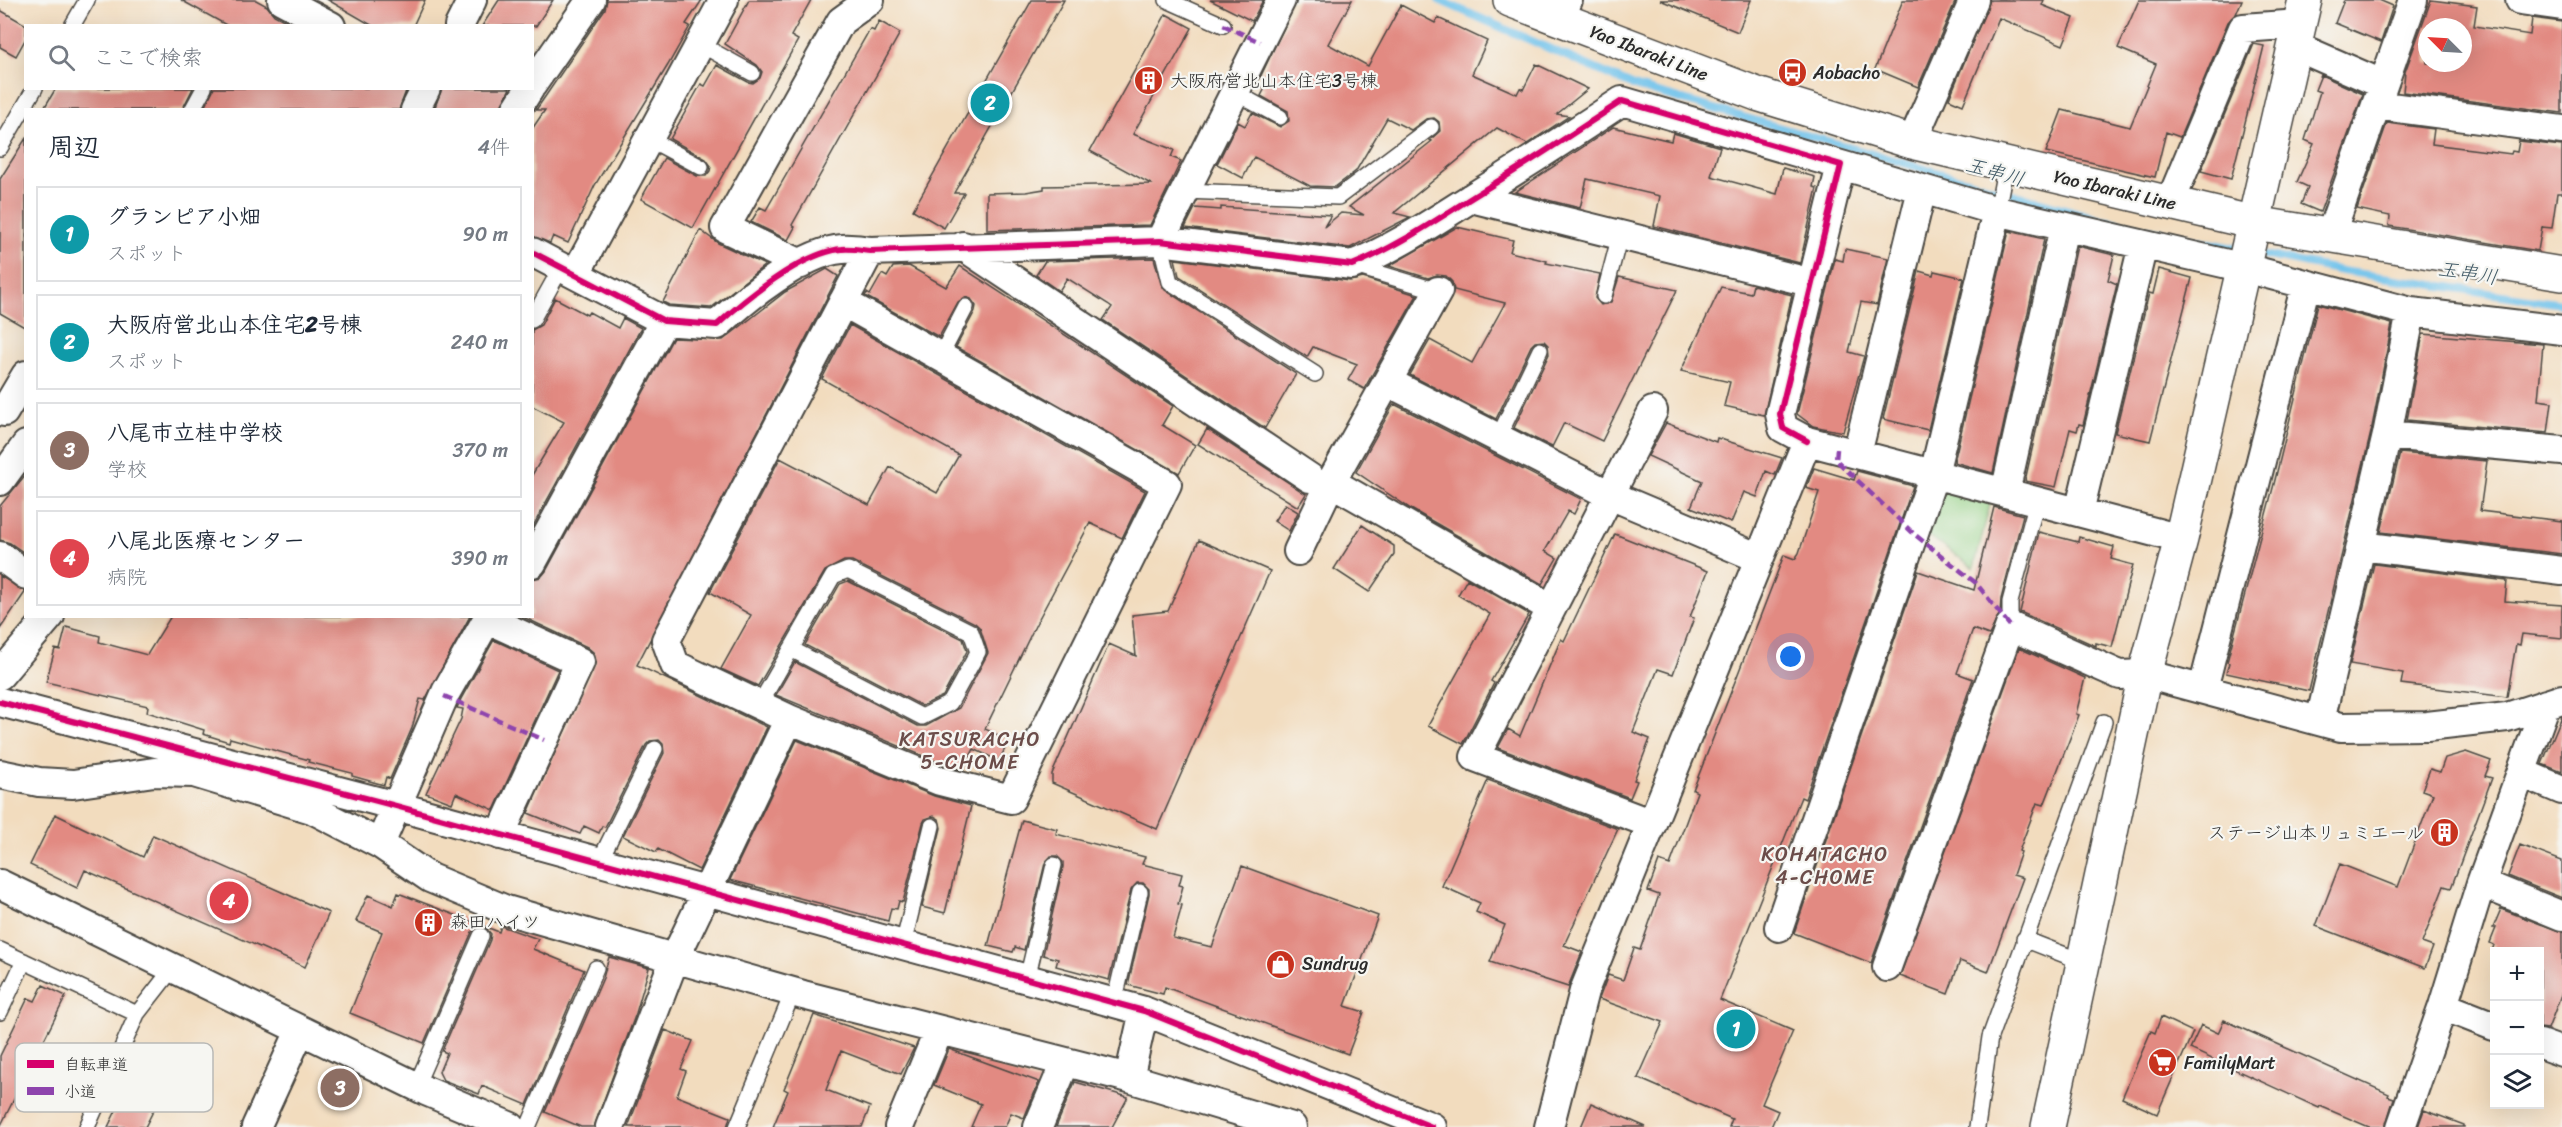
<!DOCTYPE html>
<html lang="ja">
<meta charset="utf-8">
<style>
:root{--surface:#fff;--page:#f2f2f3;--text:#1f2937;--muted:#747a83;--line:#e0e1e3;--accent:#111827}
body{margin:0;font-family:Sriracha,"Klee One",sans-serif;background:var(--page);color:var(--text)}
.controls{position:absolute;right:18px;bottom:18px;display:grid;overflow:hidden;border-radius:0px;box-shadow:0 6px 24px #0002}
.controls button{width:54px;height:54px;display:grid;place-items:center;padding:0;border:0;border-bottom:2px solid var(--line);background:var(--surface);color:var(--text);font:30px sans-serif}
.compass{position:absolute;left:2418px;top:18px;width:54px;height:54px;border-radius:50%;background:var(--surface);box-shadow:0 6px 24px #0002;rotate:294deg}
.you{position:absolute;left:1791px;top:657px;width:21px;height:21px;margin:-15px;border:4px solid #fff;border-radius:50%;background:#1a73e8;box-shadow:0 0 0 9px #1a73e833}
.badge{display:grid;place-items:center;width:39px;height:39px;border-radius:50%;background:var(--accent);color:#fff;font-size:20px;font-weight:700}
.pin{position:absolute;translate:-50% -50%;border:3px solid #fff;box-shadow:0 2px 6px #0006}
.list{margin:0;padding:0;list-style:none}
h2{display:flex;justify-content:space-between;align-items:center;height:78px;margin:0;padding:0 24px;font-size:26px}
h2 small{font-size:20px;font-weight:400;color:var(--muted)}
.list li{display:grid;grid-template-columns:39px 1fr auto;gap:18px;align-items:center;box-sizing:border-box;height:96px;margin:0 12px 12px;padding:0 12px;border:2px solid var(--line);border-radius:0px}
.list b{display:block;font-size:22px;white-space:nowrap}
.list p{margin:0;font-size:20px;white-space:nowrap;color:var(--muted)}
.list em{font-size:20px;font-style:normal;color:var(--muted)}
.icon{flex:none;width:33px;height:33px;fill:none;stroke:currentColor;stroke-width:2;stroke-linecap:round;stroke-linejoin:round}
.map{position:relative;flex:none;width:2562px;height:1127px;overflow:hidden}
.search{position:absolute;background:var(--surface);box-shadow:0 6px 24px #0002;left:24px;top:24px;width:510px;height:66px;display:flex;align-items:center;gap:15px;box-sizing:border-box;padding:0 21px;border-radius:0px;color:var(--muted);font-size:22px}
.panel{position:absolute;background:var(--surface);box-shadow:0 6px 24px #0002;left:24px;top:108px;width:510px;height:510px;border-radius:0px}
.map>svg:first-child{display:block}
.green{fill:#94d186;stroke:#607e58;stroke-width:1.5}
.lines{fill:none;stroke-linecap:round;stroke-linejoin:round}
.stream{stroke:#6fc2eb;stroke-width:8}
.building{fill:#e28a82;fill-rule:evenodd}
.lane-casing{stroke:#494641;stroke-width:18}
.street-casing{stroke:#494641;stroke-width:32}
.secondary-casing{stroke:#494641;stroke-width:36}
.primary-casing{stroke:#494641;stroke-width:36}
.lane{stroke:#fff;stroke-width:15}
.street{stroke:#fff;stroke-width:28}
.secondary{stroke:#fff;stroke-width:33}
.primary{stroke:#fff;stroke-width:33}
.quiet{stroke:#8e44ad;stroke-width:4.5;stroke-dasharray:9 4.5;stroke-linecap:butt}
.cycleway-casing{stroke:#f6f6f2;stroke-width:10}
.cycleway{stroke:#d6006c;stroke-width:6}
.labels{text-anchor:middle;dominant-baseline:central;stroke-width:4.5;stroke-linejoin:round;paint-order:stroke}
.street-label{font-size:18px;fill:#2b2b2b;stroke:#f6f6f2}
.poi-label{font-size:18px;fill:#2b2b2b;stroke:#f6f6f2;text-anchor:start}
.water-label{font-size:20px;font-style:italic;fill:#3f5865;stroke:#f6f6f2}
.neighbourhood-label{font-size:20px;letter-spacing:1.5px;fill:#6b4c49;stroke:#f6f6f2}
.key{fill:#f6f6f2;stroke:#b9b9b6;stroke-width:1.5}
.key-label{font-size:16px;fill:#2b2b2b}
</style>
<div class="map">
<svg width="2562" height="1127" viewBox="0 0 2562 1127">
<rect width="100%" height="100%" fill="#f6f6f2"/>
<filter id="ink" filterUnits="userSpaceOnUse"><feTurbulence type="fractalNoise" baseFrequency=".0167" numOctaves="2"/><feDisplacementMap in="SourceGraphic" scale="12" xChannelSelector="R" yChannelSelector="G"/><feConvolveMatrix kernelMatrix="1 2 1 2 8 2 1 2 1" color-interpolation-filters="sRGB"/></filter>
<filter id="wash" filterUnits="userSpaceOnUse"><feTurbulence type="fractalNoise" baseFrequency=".008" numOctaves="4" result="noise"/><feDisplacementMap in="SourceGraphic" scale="24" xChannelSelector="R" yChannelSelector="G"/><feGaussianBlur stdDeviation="1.35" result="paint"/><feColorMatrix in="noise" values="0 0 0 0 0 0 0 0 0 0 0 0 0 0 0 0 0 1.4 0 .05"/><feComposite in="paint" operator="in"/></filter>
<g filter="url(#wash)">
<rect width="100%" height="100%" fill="#f2dcbe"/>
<path class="green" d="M1940,487L1991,501L1974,568L1925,533Z"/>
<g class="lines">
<path class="stream" d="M1439,0L1634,86L2107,221L2242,250
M2255,253L2342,271L2562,304"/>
</g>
<g id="blocks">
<path class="building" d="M181,0H256L267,6L274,15L295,26H228Z
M328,0H425L413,26H373Z
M499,0H553L536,26H482Z
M607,0H702L686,24L690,26L668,65L595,185L568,243L553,236L550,243L532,236V129L545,110H536L605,9Z
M749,0H811L791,36L798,40L693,228L641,199L664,158L697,176H706L710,171L711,166L706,159L670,139L701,84L705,86L717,65L748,82L753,83L760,78L762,72L757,65L725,44Z
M1032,0H1064L954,193H964L944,228L913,210Z
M1210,0H1263L1252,21Z
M1297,0H1352L1328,44L1368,66L1401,5L1435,23L1438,18L1487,41L1472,74L1517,94L1520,88L1523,90L1536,64L1588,89L1557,114L1569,116L1527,144L1497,128L1394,213L1410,217L1350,248L1185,228L1195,208L1221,210V207L1331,215L1324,227L1341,213L1364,215L1349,207L1432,141L1430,140L1440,131L1439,122L1434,118L1426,119L1411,130L1387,118L1356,171L1335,187L1310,186L1254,157L1243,178L1217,164L1238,122L1245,126L1252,113L1280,127L1289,121L1288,111L1261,96L1265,88L1257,84Z
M1660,0H1751L1738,32Z
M1903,0H1956L1918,87L1875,69Z
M1990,0H2044L2042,5L2074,18L2063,45L1999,18L1963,105L1949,99Z
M2139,0H2242L2236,14L2228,22L2180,137L2166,132L2155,177L2046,152L2062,110L2130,127L2156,64L2118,48Z
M2344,0H2379L2393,6L2381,42L2335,23Z
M2431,0L2477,6L2474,26L2530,35L2532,18L2562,22V113L2403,92L2405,72ZM2427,27H2463V63H2427Z
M0,10L28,26H26V38L16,56L0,47Z
M1166,14L1192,28L1133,134L1174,150L1171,157L1181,161L1150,225L987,230V193L1026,192L1044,189V186L1151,184L1090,151Z
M879,21L900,33L792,225L795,227L788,240L751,222L760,207L766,210L870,29L874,31Z
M2254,44L2264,46L2231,179L2201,171Z
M2321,75L2363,94L2320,212L2301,204L2308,187L2297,182L2314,144L2305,140L2320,92L2315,90Z
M56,88H193L182,110H43Z
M214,88H407L399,110H203Z
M442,88H510L500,110H434Z
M2387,123L2434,129L2432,144L2511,154L2512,151L2517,152L2519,141L2562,146V193H2557L2552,228L2542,227L2538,251L2389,226L2390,216L2357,209Z
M1613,127L1671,141L1673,133L1720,147L1711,176L1777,194L1783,168L1815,177L1813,187L1817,188L1800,263L1654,226L1660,196L1587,179L1580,208L1515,192Z
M26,138V328L0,313V179Z
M1457,227L1513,240L1510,252L1547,261L1546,263L1600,274L1595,298L1601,305L1611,302L1619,277L1677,290L1602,441L1564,423L1552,447L1514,428L1549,354L1548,345L1544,341L1535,342L1531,346L1496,419L1410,375L1430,340L1472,363L1505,303L1454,290L1452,282L1446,276L1437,275L1428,278L1389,266Z
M700,230L718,243L765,265L711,308L669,305L663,302Z
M2009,231L2044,239L1993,473L1954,462Z
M2077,246L2114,255L2108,280L2117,284L2083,425L2079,424L2077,431L2070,429L2056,487L2025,481Z
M1845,249L1888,258L1877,305L1861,302L1849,352L1864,356L1843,432L1813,426L1797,414L1835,259L1843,261Z
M1154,258L1161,284L1165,290L1296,374L1265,428L1103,320L1112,307L1108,304L1067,278L1059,291L1036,275L1045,261Z
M1175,259L1350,281L1363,278L1417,295L1364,389L1348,380L1357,364L1313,347L1307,357L1179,276Z
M909,266L946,287L960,266L1173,406L1162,425L1195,445L1179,473L956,347L975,311L976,306L971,299L965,297L958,302L939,337L865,296L867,293L870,295L882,274L887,277L893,267Z
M827,269L838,276L637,665L767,727L699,870L658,849L656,852L623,836L664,753L663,744L659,740L650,741L646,745L605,827L602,826L599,833L584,826L580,834L528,813L596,661L594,653L587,647L521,616H532V579L541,577L546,571L673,338L723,340L785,292Z
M2159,269L2192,278L2150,441L2115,433L2149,293L2153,294Z
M1919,271L1933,275L1934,271L1964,278L1928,430L1883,419Z
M1753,285L1792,295L1764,415L1724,406L1730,382L1681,371L1721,287L1751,293Z
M555,298L587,315L589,312L618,328L623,318L641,328L532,528V475L564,422L532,406V330L541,325Z
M2318,304L2392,324L2371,432L2309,691L2226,673L2229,663L2227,662L2274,484Z
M850,325L1145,491L1122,538L1090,523L1036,624L985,729L1009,740L999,761L974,749L963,770L945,765L776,695L795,662L918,726H926L959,708L988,653L980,628L975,623L852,561H844L825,571L758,686L721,669L751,615L710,592L780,458L869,505L890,467L937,493L959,455L822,379Z
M2423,334L2543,344L2538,400L2552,402L2548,433L2407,420Z
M1394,404L1581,499L1574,514L1568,511L1545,551L1557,558L1542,584L1411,509L1356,472Z
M1666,423L1716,442L1717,438L1782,458L1775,475L1766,471L1757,497L1744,492L1731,523L1691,507L1702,481L1648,456Z
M1207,429L1306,494L1298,507L1198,444Z
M2400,453L2487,461L2480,511L2562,521V554L2381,532Z
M1814,468L1854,480L1857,471L1913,486L1805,799L1801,797L1720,1000L1793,1031L1762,1104L1778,1111L1771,1127H1729L1732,1119L1638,1078L1663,1022L1599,999L1608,975L1623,980L1634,948L1640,950L1659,895L1648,891L1659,861L1670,865L1697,792L1693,790L1784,555L1795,559L1799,553L1819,492L1806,488Z
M26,474V554L10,543L0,540V506Z
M1285,504L1298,512L1289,531L1274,521Z
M1994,507L2023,515L2001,599L2000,613L1989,635L1973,629L1957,673L1973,679L1871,963L1794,933L1918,571L1974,590Z
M1362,525L1394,546V555L1369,592L1334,569Z
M2039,532L2078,542L2079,537L2114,547L2111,559L2133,565L2112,647L2096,643V646L2020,612Z
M1615,534L1708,571L1690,617L1694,618L1673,674L1658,669L1633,732L1650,739L1634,780L1637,781L1630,798L1498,748L1508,729L1520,736L1561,639L1564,641Z
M1199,540L1270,571L1157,829L1052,783V774L1109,644L1136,656L1132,615L1168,611Z
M2374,564L2507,581L2505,601L2562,605V638L2522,634L2520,645L2516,644L2507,697L2401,684L2403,673L2350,664Z
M0,576L26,591L0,629Z
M1467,579L1529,614L1491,681L1494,683L1463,744L1428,726L1490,614L1458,595Z
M848,581L963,639L967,651L943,696L922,706L805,645L840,584Z
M171,616H470L425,700L420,699L412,728L390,779L386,777L384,785L352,776V773L308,762L309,760L230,738L229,742L203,734L204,730L147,712L148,706L46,682L55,649L60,650L66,627L100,636L99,642L147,655Z
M494,640L558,670L494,810L456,793L452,803L426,793L461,719L463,709L457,708L461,699Z
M2019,648L2085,678L2076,714L2079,715L2044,805L2037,803L2019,851L2021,852L2013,875L2023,878L1988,972L1960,961L1948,994L1900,976Z
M2562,716V772L2542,764Z
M797,740L934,796L971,806L945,913L922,907L941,828L939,819L934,816L925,819L923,823L903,902L899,901L897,909L891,908L888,921L730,880Z
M2466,752L2491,761L2485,776L2492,778L2451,888L2444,886L2422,943L2433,947L2425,968L2316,926L2340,864L2398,887L2433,794L2422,790L2430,769L2440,772L2445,758Z
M1488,780L1618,829L1564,945L1582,952L1568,987L1490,962L1505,925L1476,912L1480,903L1442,886Z
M55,814L143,857L153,835L329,913L305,967L85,870L77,888L30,865Z
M1022,820L1057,829L1056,834L1145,857L1142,864L1182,874L1179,885L1183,886L1178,904L1182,905L1173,938L1212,947L1242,866L1378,916L1345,1006L1364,1012L1348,1054L1165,987L1163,994L1128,985L1149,894V889L1143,883H1137L1131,890L1109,980L1056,966L1058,959L1043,955L1063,867V862L1057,856H1051L1045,863L1024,950L1015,947L1013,952L988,946Z
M2520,845L2562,861V898L2508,876Z
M398,893L499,932L501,926L538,939L533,949L584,970L527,1105L482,1086L479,1094L443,1080L439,1072L447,1053L442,1051L490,940L491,934L485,927L479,926L472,932L424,1043L350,1013L382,932L356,921L368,895L393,906Z
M2501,909L2562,932V992L2548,1029L2540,1028V951H2492L2494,945L2490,943L2496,928H2493Z
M609,957L649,968L636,1013L594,1127H581L545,1112L603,978Z
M43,985L66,996L0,1127V1056L28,998L35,1001Z
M814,1015L914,1048L901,1074L841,1051L826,1090L870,1107L862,1127H773L788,1091L784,1089Z
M2161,1017L2193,1032L2157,1114L2122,1098L2151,1031L2155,1033Z
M2224,1020L2389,1094L2388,1096L2394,1098L2385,1127H2369L2320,1106L2319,1108L2190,1049L2201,1025L2218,1033Z
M665,1030L693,1041L681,1069L686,1071L677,1096L730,1117L727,1127H628Z
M949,1049L1039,1082L1024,1118L1011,1113L1005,1127H971L981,1104L934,1085Z
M143,1056L173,1072L145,1127H108Z
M1075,1082L1128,1097L1112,1127H1056Z
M1591,1103L1646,1127H1581Z
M2424,1110L2464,1125V1127H2418Z"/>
</g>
</g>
<g filter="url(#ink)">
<use href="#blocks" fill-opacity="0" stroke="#494641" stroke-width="1.5"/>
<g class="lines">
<defs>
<path id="lane" d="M1167,0L1223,25
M72,26L87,0
M700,44L752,73
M1234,92L1280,117
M192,110L204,88
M649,139L701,167
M0,148L35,88
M1185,191L1338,197L1431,127
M1997,211L2006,164
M1160,241L1170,282L1315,374
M1355,266L1438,291
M1604,296L1620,235
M532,320L562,266
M940,357L966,307
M1498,438L1540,350
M2010,626V602L2037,501
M759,705L833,576L848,570L971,632L978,652L950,703L922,717L791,649
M599,862L655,749
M2024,939L2083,962
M903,945L932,826
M0,950L137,1014
M1027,979L1054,865
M1114,1003L1140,892
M0,1012L24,961
M416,1086L481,936
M87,1127L137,1014L173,968
M528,1127L596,968
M737,1127L793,992
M1977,1127L1990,1037L2104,722"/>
<path id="street" d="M282,0L331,26
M2520,0L2562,6
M1560,19L1568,0
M459,26L472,0
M2295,46L2382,84
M532,85L591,0
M2376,105L2562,130
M415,110L426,88
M516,110L530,88
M1912,142L1974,0
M1841,165L1997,211L2245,268L2411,312L2562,330
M1471,198L1813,283
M2170,203L2243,28L2299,24
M2330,236L2413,0
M1160,241L1281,0
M963,246L1310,478
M532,252L664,321L717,325C745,299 803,252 842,249C851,248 861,250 870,251L1160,241L1352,265C1393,249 1430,224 1468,200C1520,168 1571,135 1622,101L1841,165L1780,414L1783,428L1807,441
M801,264L725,228L841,21L870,0
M576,273L724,0
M1388,382L1610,495L1759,558
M4,412L26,375
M2387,435L2562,451
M1857,454L1922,189
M0,481L26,445
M1331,482L1551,608
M2005,493L2064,227
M2079,512L2143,245
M2361,546L2562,571
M1298,551L1331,482L1438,291
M0,556L26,575
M532,563L664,321
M487,619L580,662L500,835
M0,675L50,616
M2203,689L2306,284
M0,702L396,806L1144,1011L1432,1127
M789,719L940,781L1011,799L1167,484L843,302
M2320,721L2387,435L2411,312
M2522,773L2562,790
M0,774L39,782L73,784L154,772L194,773L312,809L380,844L430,878L506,910L803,995L1129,1078L1292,1127
M1652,824L1475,757L1653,411
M380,844L446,692L489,616
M2481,883L2562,916
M0,884L426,1091L511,1127
M1779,927L1934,474L1997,211
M1887,967L2010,626L2120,675L2145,674L2341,727L2427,726L2507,717L2562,699
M2443,1006L2494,1026
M2540,1044L2562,1052
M1129,1078L1144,1011
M256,1127L300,1031
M610,1127L674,960L789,719L675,665L666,640L870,251
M899,1127L939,1030
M1038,1127L1065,1063
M1549,1127L1584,991L1807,441L2181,539
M2401,1127L2443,1006L2481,883L2546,704"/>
<path id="secondary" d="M2048,1127L2145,674L2181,539L2305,0"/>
<path id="primary" d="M1510,0L1757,94L1912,142L2255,223L2562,274"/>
</defs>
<use href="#lane" class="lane-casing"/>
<use href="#street" class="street-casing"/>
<use href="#secondary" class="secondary-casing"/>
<use href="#primary" class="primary-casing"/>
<use href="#lane" class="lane"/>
<use href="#street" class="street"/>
<use href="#secondary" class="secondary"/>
<use href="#primary" class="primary"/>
<path class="quiet" d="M1223,25L1260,42
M1837,449L1836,460L1914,534L1976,583L2010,626
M444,696L544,740"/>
<defs>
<path id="cycleway" d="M532,252L664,321L717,325C745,299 803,252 842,249C851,248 861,250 870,251L1160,241L1352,265C1393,249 1430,224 1468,200C1520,168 1571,135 1622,101L1841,165L1780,414L1783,428L1807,441
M0,702L396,806L1144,1011L1432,1127"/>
</defs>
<use href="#cycleway" class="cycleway-casing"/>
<use href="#cycleway" class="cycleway"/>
</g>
</g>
<defs>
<symbol id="bus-disc" viewBox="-11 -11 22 22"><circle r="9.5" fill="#c8321e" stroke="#f6f6f2"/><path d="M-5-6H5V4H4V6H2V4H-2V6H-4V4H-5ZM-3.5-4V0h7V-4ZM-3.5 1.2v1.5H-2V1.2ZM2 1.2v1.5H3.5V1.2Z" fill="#fff"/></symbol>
<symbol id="building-disc" viewBox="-11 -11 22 22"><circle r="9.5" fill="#c8321e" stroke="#f6f6f2"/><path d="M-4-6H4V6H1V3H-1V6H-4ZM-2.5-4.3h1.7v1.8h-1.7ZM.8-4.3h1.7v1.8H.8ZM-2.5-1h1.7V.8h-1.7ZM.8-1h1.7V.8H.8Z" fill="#fff"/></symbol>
<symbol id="shop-disc" viewBox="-11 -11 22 22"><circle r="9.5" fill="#c8321e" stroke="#f6f6f2"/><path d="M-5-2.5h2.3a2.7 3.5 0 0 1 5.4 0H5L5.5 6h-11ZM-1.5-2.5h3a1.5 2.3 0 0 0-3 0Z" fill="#fff"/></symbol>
<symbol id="supermarket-disc" viewBox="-11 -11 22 22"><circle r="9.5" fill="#c8321e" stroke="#f6f6f2"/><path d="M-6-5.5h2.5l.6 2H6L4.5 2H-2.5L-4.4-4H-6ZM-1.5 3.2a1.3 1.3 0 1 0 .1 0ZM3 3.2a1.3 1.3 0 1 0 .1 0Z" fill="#fff"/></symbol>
</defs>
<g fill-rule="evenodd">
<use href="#bus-disc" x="1776" y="56" width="33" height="33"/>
<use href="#building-disc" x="1132" y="64" width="33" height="33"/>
<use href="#building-disc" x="2428" y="816" width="33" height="33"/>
<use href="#building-disc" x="412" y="906" width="33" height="33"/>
<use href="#shop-disc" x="1264" y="948" width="33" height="33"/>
<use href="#supermarket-disc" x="2146" y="1046" width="33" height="33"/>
</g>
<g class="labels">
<g class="street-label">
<text transform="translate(1649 53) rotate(21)">Yao Ibaraki Line</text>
<text transform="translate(2115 190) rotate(13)">Yao Ibaraki Line</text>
</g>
<g class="poi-label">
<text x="1813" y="73">Aobacho</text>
<text x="1170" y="81">大阪府営北山本住宅3号棟</text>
<text x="2424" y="833" text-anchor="end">ステージ山本リュミエール</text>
<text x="450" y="922">森田ハイツ</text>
<text x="1302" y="964">Sundrug</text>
<text x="2184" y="1063">FamilyMart</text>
</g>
<g class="water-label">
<text transform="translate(1995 172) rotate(16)">玉串川</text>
<text transform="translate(2468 273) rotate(9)">玉串川</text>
</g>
<g class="neighbourhood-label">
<text x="970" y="739">KATSURACHO<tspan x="970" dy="23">5-CHOME</tspan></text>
<text x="1825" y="854">KOHATACHO<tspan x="1825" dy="23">4-CHOME</tspan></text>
</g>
</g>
<rect x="15" y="1043" width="198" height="69" rx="9" class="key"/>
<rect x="27" y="1060" width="27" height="8" fill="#d6006c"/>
<rect x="27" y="1087" width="27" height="8" fill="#8e44ad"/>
<g class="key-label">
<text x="64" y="1070">自転車道</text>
<text x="64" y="1097">小道</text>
</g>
</svg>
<div class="controls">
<button>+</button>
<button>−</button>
<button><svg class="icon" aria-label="layers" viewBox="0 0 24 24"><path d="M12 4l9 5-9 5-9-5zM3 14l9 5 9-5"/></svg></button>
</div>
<svg class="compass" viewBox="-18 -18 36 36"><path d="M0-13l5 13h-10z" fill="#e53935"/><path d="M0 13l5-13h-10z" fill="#747a83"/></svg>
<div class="you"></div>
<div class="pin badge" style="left:1736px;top:1029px;background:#0f9aa8">1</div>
<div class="pin badge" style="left:990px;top:103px;background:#0f9aa8">2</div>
<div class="pin badge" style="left:340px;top:1088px;background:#8d6e63">3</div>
<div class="pin badge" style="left:229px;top:901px;background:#e0444e">4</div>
<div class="search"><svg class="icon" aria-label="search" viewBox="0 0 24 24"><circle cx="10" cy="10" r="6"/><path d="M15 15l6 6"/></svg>ここで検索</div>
<section class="panel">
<h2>周辺<small>4件</small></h2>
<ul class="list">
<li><span class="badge" style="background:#0f9aa8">1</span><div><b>グランピア小畑</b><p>スポット</p></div><em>90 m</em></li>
<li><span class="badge" style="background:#0f9aa8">2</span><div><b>大阪府営北山本住宅2号棟</b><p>スポット</p></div><em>240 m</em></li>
<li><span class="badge" style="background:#8d6e63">3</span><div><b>八尾市立桂中学校</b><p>学校</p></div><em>370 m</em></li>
<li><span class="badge" style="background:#e0444e">4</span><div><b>八尾北医療センター</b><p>病院</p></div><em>390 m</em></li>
</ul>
</section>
</div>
